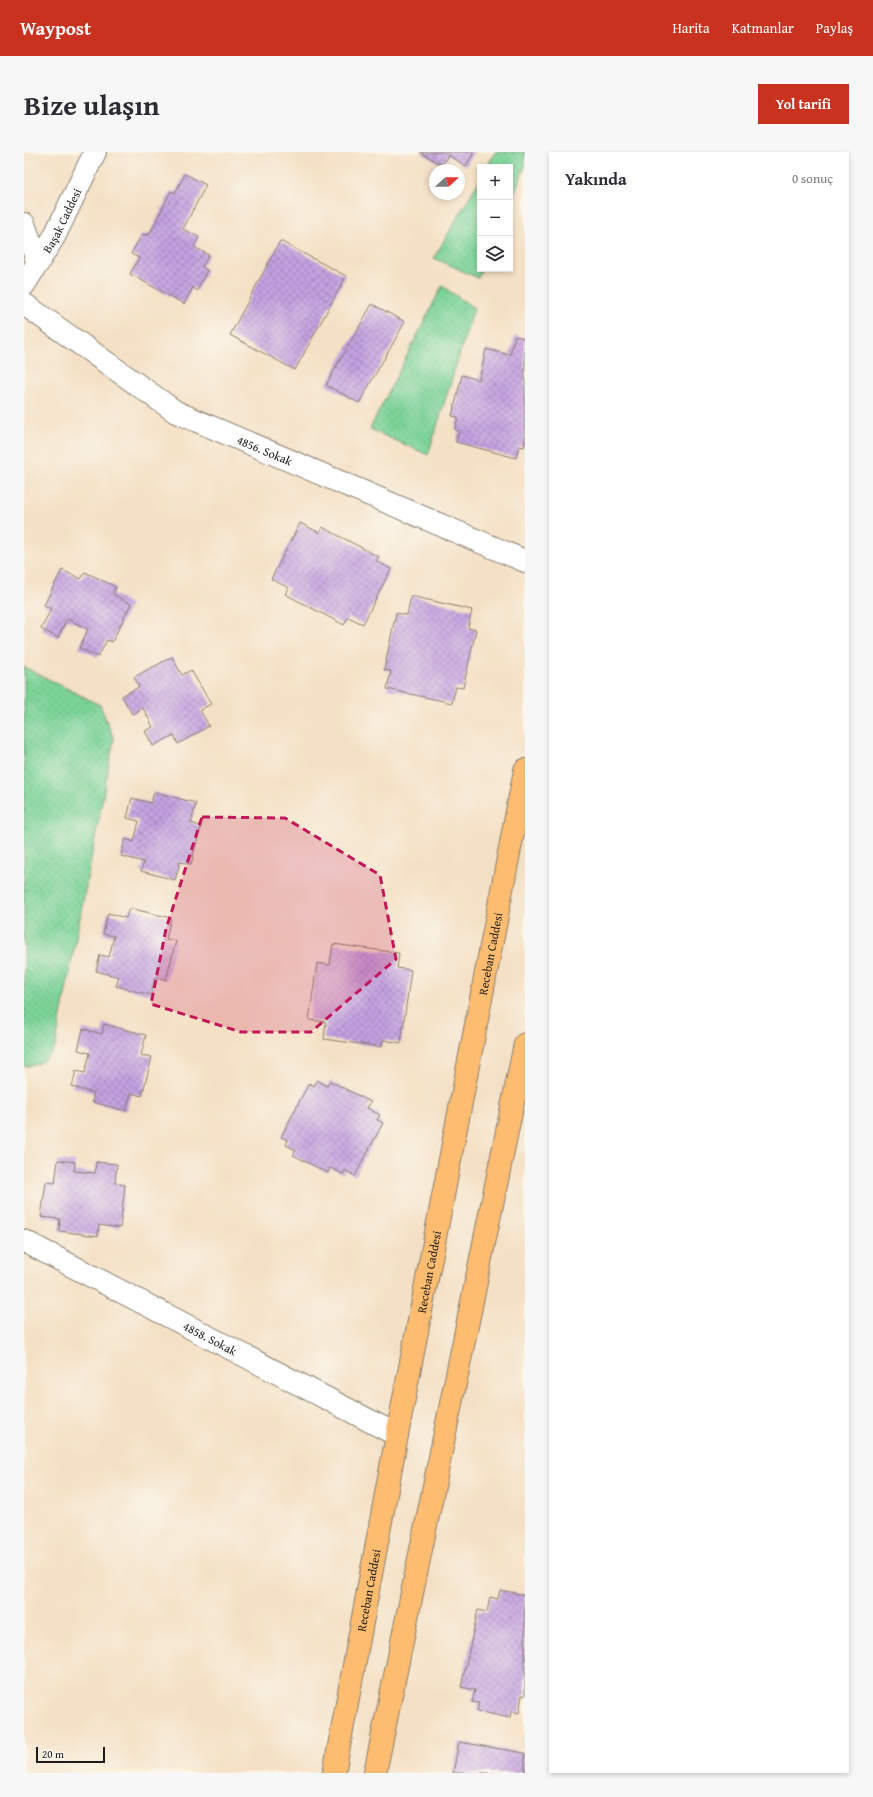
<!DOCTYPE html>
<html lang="tr">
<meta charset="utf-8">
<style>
:root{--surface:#fff;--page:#f7f7f7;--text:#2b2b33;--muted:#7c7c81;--line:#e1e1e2;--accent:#c8321e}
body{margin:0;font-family:"Gentium Book Plus",serif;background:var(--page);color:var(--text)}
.controls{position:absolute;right:12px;top:12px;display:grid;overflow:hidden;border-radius:0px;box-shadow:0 2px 6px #0003}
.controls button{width:36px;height:36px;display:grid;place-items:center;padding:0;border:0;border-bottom:1px solid var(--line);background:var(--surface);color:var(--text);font:20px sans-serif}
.compass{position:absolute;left:405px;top:12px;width:36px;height:36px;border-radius:50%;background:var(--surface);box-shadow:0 2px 6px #0003;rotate:69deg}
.scale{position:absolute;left:12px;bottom:10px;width:69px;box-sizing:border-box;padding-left:4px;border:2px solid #1c1c1c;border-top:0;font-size:11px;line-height:14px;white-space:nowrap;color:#1c1c1c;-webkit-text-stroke:3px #fbf7ec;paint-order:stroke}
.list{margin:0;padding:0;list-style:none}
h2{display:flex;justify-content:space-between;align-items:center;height:52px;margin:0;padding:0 16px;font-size:17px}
h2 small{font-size:13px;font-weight:400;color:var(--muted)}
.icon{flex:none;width:22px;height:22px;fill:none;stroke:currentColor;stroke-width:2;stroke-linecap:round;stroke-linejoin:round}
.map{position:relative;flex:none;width:501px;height:1621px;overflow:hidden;border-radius:0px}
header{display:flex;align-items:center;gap:24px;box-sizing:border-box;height:56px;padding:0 20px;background:var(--accent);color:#fff}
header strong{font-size:19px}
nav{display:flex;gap:22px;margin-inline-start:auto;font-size:14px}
.intro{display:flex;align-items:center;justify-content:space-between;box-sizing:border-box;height:96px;padding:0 24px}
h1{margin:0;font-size:28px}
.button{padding:10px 18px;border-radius:0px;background:var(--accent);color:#fff;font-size:14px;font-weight:700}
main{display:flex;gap:24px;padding:0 24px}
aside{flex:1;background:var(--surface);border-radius:0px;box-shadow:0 2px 6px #0003}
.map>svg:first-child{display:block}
.green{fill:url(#green-dots);stroke:#4c785a}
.building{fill:url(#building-cross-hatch)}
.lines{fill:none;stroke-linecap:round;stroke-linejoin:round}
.minor-casing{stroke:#887e70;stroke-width:24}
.highway-casing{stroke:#887e70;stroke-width:24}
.minor{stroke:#fff;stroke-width:22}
.highway{stroke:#fdbc6f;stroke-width:22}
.marked{fill:#c2185b;fill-opacity:0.2;stroke:#c2185b;stroke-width:3;stroke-dasharray:8 5;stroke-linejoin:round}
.labels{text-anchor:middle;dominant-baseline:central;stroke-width:3.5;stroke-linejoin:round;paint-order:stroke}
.street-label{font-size:12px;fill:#1c1c1c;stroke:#fbf7ec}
</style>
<header>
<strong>Waypost</strong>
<nav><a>Harita</a><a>Katmanlar</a><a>Paylaş</a></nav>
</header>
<div class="intro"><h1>Bize ulaşın</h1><a class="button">Yol tarifi</a></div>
<main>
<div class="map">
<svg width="501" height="1621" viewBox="0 0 501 1621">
<defs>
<pattern id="green-dots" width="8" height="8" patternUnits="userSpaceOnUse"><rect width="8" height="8" fill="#7bd398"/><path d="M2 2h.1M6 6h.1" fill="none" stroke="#6ab582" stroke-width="1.8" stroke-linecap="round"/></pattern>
<pattern id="building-cross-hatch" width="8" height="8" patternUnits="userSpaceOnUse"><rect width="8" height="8" fill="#c5a1e1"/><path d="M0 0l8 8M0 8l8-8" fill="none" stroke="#9f82b6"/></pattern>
</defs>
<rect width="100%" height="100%" fill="#fbf7ec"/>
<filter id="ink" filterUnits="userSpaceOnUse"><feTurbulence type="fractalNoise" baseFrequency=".025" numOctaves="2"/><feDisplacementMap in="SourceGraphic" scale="8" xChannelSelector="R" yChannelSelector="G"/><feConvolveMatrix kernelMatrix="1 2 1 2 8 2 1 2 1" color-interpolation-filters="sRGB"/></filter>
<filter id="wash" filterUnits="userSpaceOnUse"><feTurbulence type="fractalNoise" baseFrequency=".012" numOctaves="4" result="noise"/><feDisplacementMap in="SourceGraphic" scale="16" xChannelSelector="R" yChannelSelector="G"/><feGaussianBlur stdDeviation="0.9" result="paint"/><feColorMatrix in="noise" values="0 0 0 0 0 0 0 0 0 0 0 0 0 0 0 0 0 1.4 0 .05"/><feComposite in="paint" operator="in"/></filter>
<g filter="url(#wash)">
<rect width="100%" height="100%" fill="#f4e0c4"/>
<path class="green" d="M471,0H501V15L486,51V15H463Z
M456,27V117H458L454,126L410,106Z
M418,134L450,156L404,303L346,277Z
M0,515L76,553L90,587L31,896C23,907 14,915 0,914Z"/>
<g id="blocks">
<path class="building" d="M396,0H450L442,14L424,3L418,13Z
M161,22L182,33L159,77L175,85L170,95L185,103L178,115L183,118L173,139L169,135L160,152L106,122L115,106L107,102L118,82L125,83L147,39L151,41Z
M256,89L322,124L271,218L206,183Z
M348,152L381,170L335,251L302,233Z
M491,184L501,186V291L500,295L495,294L492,306L432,290L435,279L431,278L434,265L428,264L438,223L455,228L462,197L486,203Z
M276,371L296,381L298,375L355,405L352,409L367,417L339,472L324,465L320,473L261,442L265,436L247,427Z
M38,418L57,427L61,420L92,435L89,442L107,452L88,490L83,488L74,505L55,496L64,477L43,467L34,486L17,477L27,457L20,453Z
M387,444L448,458L444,476L452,478L439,536L432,535L428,551L363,537L367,519L360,518L372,461L383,463Z
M148,505L158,523L167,518L187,552L176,558L185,574L154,592L150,583L129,594L121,579L129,575L119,556L108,562L98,544L115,535L110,525Z
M130,640L172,651L167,671L177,674L167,712L156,710L151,728L117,719L120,710L97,704L101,687L110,690L115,669L103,666L108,646L127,651Z
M105,756L147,766L142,787L152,789L142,828L131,825L127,843L92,834L95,825L72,819L76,803L85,805L90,784L79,782L84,761L102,766Z
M309,792L375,801L373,816L387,818L377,891L359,888L358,895L300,887L302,870L285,868L293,811L306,813Z
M80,872L122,883L117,903L128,905L118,944L107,941L102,959L68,950L70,941L48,935L52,919L61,921L66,901L54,898L59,877L78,882Z
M293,928L303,934L306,929L347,950L343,956L356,963L353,968L359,971L331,1024L321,1018L319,1022L306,1016L304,1021L269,1003L272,998L262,993L264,988L257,985L285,931L290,934Z
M34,1008L51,1010L50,1019L71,1021L72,1010L93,1012L91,1031L101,1033L96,1076L75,1073L74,1084L35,1079L36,1067L17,1065L22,1030L31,1031Z
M476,1438L501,1443V1544L498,1543L495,1561L487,1559L486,1566L453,1559L455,1551L448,1550L451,1538L437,1535L454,1458L463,1460L466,1445L474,1447Z
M435,1590L501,1601V1621H429Z"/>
</g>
</g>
<g filter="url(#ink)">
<use href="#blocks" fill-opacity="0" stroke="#887e70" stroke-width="1"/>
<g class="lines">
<defs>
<g id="minor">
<path d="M0,72L14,111"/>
<path id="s1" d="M0,133L30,85L71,0"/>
<path id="s2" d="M0,152L152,260L501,409"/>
<path id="s3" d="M0,1089L373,1283"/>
</g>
<g id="highway">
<path id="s4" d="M310,1621L373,1283L501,618"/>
<path d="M351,1621L501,892"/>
</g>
</defs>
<use href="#minor" class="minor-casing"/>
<use href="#highway" class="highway-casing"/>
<use href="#minor" class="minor"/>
<use href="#highway" class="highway"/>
</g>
</g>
<path class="marked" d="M178,665L261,666L356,723L372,807L287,880H217L127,852L142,777Z"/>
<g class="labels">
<g class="street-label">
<text stroke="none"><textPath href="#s1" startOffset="75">Başak Caddesi</textPath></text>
<text stroke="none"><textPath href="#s2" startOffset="283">4856. Sokak</textPath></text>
<text stroke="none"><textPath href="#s4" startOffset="834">Receban Caddesi</textPath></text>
<text stroke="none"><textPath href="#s4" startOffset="510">Receban Caddesi</textPath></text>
<text stroke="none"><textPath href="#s3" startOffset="210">4858. Sokak</textPath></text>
<text stroke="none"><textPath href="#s4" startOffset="186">Receban Caddesi</textPath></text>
</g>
</g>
</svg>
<div class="controls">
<button>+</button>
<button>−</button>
<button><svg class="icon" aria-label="layers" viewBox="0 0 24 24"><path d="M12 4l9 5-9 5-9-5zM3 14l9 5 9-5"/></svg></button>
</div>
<svg class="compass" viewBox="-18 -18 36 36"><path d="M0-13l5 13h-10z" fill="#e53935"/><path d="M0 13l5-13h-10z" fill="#7c7c81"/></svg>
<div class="scale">20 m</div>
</div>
<aside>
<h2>Yakında<small>0 sonuç</small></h2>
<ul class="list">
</ul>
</aside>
</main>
